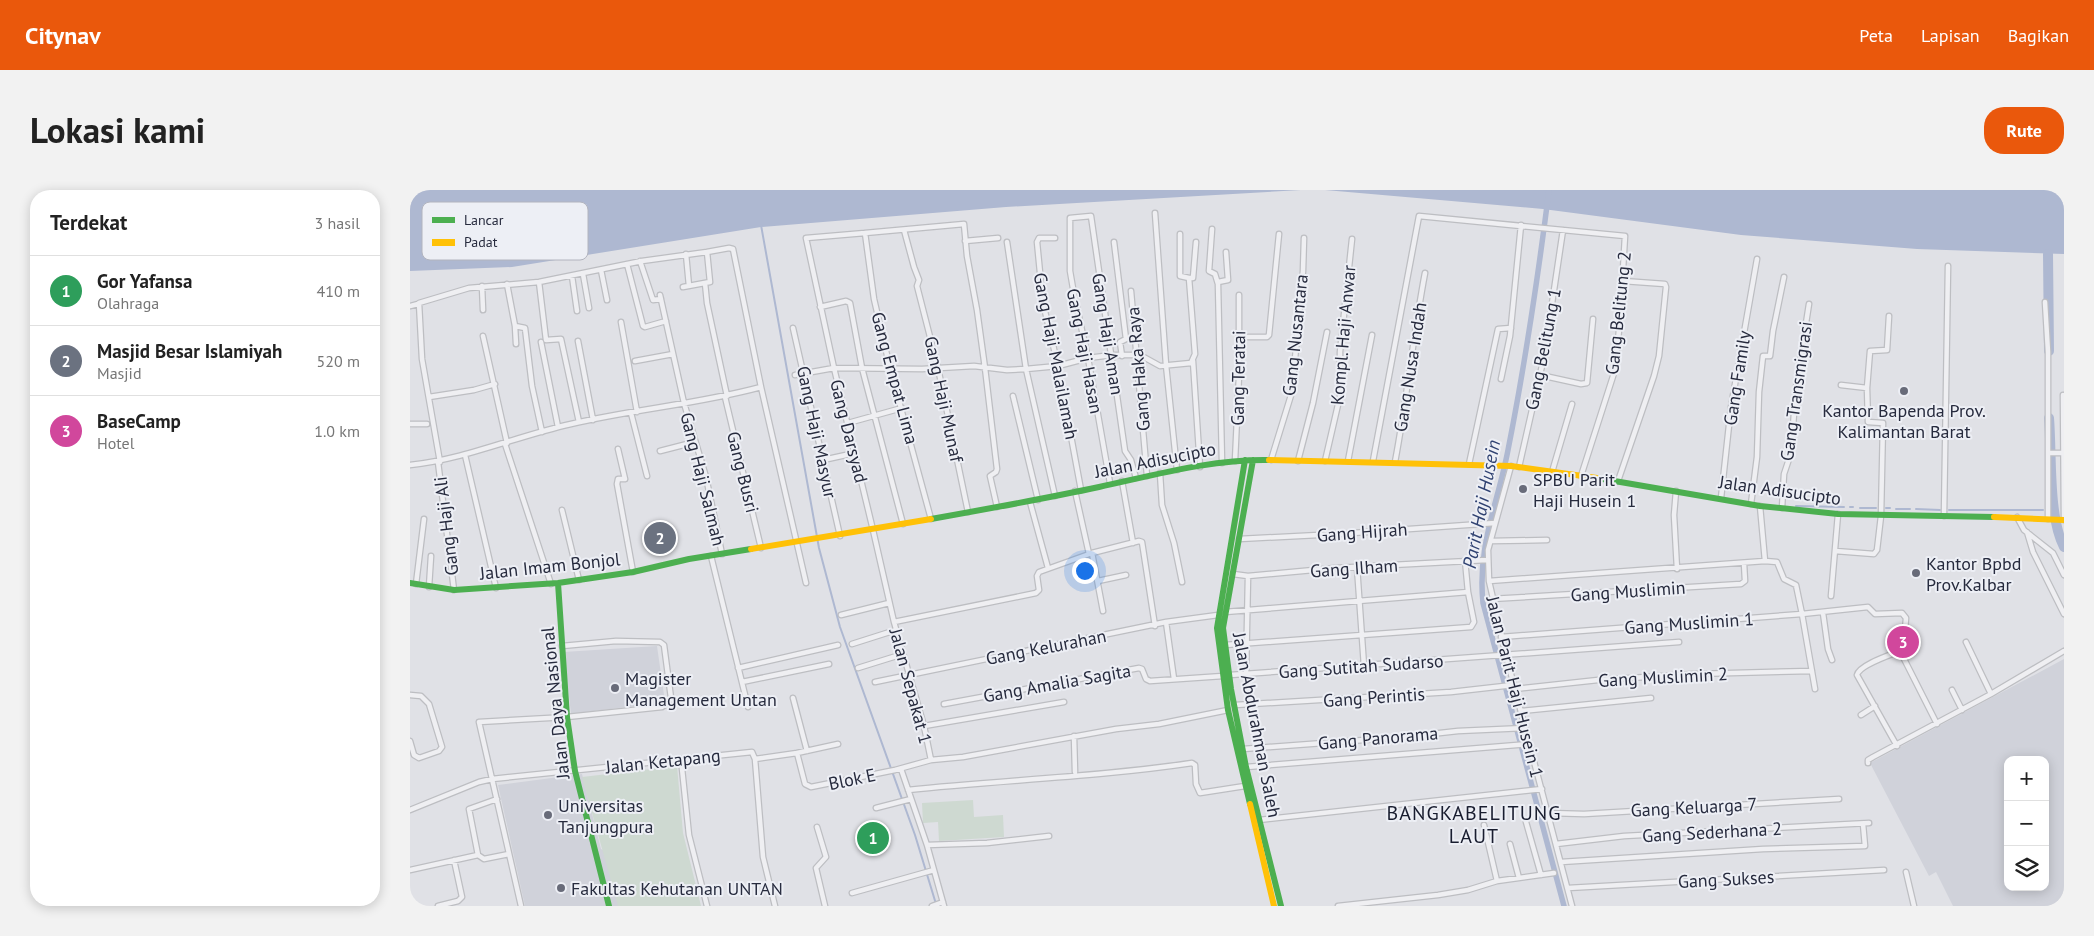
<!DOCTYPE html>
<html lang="id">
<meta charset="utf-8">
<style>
:root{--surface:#fff;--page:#f2f2f2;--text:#222;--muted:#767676;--line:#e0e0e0;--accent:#ea580c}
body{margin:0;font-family:"PT Sans",sans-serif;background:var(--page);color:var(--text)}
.controls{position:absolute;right:15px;bottom:15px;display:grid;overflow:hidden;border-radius:10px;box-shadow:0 2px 12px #0003}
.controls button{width:45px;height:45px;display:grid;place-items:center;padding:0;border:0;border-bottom:1px solid var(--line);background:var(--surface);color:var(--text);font:25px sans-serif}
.you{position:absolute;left:674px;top:380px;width:18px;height:18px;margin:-12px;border:4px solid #fff;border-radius:50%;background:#1a73e8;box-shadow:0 0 0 8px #1a73e833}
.badge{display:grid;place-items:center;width:32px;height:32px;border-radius:50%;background:var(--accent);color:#fff;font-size:16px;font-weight:700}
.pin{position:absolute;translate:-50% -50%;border:2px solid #fff;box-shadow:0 1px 5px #0006}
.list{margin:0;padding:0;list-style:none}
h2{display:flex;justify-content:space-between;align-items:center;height:65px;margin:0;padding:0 20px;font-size:21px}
h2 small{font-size:16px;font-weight:400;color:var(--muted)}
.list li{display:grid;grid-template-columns:32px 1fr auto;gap:15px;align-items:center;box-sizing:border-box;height:70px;padding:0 20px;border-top:1px solid var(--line)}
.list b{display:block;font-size:19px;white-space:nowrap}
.list p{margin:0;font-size:16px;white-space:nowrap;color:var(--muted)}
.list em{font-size:16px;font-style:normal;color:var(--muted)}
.icon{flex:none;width:28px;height:28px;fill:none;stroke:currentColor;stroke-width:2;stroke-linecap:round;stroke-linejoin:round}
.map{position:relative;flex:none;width:1654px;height:716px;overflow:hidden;border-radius:20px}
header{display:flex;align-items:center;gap:30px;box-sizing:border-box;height:70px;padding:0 25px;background:var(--accent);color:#fff}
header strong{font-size:24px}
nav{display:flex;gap:28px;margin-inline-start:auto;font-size:18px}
.intro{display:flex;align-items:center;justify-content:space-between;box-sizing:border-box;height:120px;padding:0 30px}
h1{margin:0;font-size:35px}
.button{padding:12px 22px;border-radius:20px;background:var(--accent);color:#fff;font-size:18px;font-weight:700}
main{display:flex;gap:30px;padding:0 30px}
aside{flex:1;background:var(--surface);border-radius:20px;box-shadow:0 2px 12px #0003}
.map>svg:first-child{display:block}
.built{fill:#d0d2da;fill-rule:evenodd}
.green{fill:#ced9d1}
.water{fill:#aeb8d1}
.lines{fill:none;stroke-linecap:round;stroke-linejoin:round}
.stream{stroke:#aeb8d1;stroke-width:2}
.canal{stroke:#aeb8d1;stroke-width:5.5}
.river{stroke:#aeb8d1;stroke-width:10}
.street-casing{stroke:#bdbec2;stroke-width:7}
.street{stroke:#efeff2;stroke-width:4.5}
.fast{stroke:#4caf50;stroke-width:6}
.slow{stroke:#ffc107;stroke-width:6}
.poi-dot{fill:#686b79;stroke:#edeff5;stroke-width:2}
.labels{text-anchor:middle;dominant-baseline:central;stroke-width:4;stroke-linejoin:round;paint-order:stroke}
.street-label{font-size:18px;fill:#272b3e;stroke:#edeff5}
.poi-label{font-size:18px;fill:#272b3e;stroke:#edeff5;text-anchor:start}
.water-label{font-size:19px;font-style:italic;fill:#314372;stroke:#edeff5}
.quarter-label{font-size:20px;letter-spacing:1px;fill:#191d2f;stroke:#edeff5}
.key{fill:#edeff5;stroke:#b2b4be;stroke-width:1}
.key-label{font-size:14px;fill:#272b3e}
</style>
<header>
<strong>Citynav</strong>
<nav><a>Peta</a><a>Lapisan</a><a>Bagikan</a></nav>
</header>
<div class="intro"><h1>Lokasi kami</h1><a class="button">Rute</a></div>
<main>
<aside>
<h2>Terdekat<small>3 hasil</small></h2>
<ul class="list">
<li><span class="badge" style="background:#2e9e5b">1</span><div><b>Gor Yafansa</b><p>Olahraga</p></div><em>410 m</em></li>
<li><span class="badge" style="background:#6b7280">2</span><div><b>Masjid Besar Islamiyah</b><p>Masjid</p></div><em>520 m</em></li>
<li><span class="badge" style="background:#d1479c">3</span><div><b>BaseCamp</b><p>Hotel</p></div><em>1.0 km</em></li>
</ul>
</aside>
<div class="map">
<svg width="1654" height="716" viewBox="0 0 1654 716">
<rect width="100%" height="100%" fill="#e0e1e6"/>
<path class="built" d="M247,456L255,512L161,524L154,462Z
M1654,469V716H1543L1526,682L1519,686L1460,573ZM1598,570H1635V697H1598Z
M172,584L191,659L291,716H115L88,595Z"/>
<path class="green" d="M267,576L273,643L291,716H208L172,587Z
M563,610L564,627L593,625L594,647L529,651L528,632L513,633L512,613Z"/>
<path class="water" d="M0,0H891L596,17L351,37L102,77L0,81Z
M915,0H1654V64L1507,59L1331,45L1133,19Z"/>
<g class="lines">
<path class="stream" d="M351,35L409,358L430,437L505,645L526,714
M1386,316L1434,317
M1440,317H1443
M1450,318H1466
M1476,318H1480
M1486,319H1500
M1506,319L1530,320
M1539,320H1633
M1642,320H1644"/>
<path class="canal" d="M1139,0C1128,87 1115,174 1098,260C1088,313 1067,356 1073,413L1154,716"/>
<path class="river" d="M1638,64L1639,161
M1639,228C1642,265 1638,326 1654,357"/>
<defs>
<path id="street" d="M745,23L756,175L767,280
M802,39L799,81L805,84L808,94L812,273
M494,40L504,77L509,90L507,96L528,178L558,322
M645,48H629L627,52L633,113L648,176L671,300
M555,51L588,48
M597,52L616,179L645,306
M704,52L716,149L710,152L712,166
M276,64L279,96
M230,71L243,110L251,109
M217,74L233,136L235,137L256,131
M191,80L197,110
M173,84L179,118
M162,86L167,121
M779,88H783L786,52
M129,92L136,150L151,149L169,232
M808,92L818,90L816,62
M295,93L297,113L317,206
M97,94L105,136L115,138L122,196L132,242
M72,96L73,120
M721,101L737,286
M250,105L274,213L296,287L312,364
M1635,112L1638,162V329
M0,116L8,114
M410,117L436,111L440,113L452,178L493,334
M211,132L227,222
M105,136L106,154
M383,138L430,346
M73,146L97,253
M829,147H857L859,145L869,44
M168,151L183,230
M131,152L148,237
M225,171L263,164
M783,171L790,277
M385,185L424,178L512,179L564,176L597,180L616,179L648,176L678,168L702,165H730L750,176L781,173L785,164L779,88L770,86V44
M1130,185L1171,194L1177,193L1183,129
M1091,189L1100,146L1111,35
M1431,195L1457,198
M351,197L396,393
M1653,205L1654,330
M603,206L628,310
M19,207L64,200L85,194
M315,207L351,358
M221,223L237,286
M438,233L492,218
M0,234H17
M95,254L141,394
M208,259L215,289H208L207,294L223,382
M250,261L285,252
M1638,263H1652
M55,265L86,398
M413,270L445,263
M861,270L882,202L893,81L894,48
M825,271L829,185V105
M888,271L903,213L917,142
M915,271L930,206V162L942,49
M938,271L962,145
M963,271L1009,26L1215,46L1210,130L1205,180L1171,286
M28,272L44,400
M30,272L12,169L9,113L59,98L129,92L232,71L297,62
M985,272C997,209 1003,146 1015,83
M1059,274L1088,139L1101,138
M0,275C56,269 107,246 161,234C224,219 289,214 351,197L323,59L319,58L297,62L300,92L273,97
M1101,276L1078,360L1079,391L1096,465L1162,716
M1109,277L1134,167L1153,40
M1142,282L1162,214
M750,283L752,315L764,353L772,392
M712,291L723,353
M1208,291L1244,186L1249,166L1256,97L1255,94L1213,91
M700,293L678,168L664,104L660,81V28L681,26L715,261L721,270L726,288
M665,301L679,364
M1266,301L1264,325L1267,379
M1311,308L1321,217L1347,69
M620,312L638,378
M1341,314L1347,267L1349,202L1353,166H1360L1363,141L1374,87
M1372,318L1374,284L1381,263L1386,197L1399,114
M152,320L169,390
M1534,326L1538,76
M1607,327L1614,340L1643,363L1654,385
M521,329L480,178L464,109L455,43L554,34L557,66L567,120L575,178L587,279L586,282L580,286L587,317
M1617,342L1623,362L1654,424
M829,349L928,344L1085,333
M1081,351L1137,350
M1425,361L1464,364L1467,360L1471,326L1473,233L1458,232L1457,198L1460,161L1477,160L1479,126
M682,363L693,421
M301,366L338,517
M947,377L954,476
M823,384L838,386L925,378L1077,370
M688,391L716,385
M1079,391L1355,371L1350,316
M6,394L14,329
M19,397L21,366
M1421,406L1428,324
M1081,409L1331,394L1335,391L1334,373
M815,422L1058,402
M1413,423L1418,459L1422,470
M431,425L479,413
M484,432L626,403L629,400L627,386L629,382L682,363L729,351L732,352L745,436
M756,432L764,489
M1091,447L1392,424L1386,395L1374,389L1367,372L1355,371
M1556,452L1581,504
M442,454L486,440
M815,455L1061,437L1064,432L1058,402L1055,370
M328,478L428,455
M448,478L493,464
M836,484L838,386
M820,485L1269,452
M332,492L419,474
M465,492L756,432L808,425
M1105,499L1188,490L1284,484L1402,481
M1405,499L1392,424L1458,417L1465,424L1492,423L1496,428L1495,440
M1542,500L1552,520
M0,505L11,506L19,514L32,557L29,561L9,568L4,565L0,551
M383,508L397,561
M534,514L729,478L732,479L736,489L740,491L813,486
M825,515L1041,502L1103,495
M1111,521L1241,508
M1451,525L1465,516
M514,536L654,512
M664,546L665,582
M1487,556L1447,485C1449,475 1480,465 1490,461L1527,534
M833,559L994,547L1048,541L1115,538
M387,563L395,594L401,597L485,580L521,570L514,536L484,432L463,340L424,178L396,48L455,43
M271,569L279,645L297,716
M345,569L387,563L428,554
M521,570L553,567L706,539L749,534L818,520
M1458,573V570L1463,567L1581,504L1654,461
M836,577L1119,554
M491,579L517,655L534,716
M498,600C593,590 688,587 782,573L785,575L786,594L790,603L835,596
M466,618L501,609
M0,620L69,592L82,589L342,562L345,569L353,667L365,716
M1139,623L1174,624L1429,609
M849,630L1132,599
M1116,632L1131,685
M1074,635L1087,691
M407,637L416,667L406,678L415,716
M1100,654L1109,688
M1146,654L1214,646L1459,633
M517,655L577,653L639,646
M68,665L74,669L99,664
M1151,672L1353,659L1455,656L1453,634
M0,680L68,665L59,619L87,609
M1496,682L1504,716
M1158,698L1474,680
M442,703L524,680
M28,716L48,711L52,707L44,670
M111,716L69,532L157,527L252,517L258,513L261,508L254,455L250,452L206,451L152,456
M522,716L533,712
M928,716L1028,705L1058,700L1087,691L1144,683"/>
</defs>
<use href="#street" class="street-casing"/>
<use href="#street" class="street"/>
<path class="fast" d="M835,270L807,438L818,520L840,614
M843,270L813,438L821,499L836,577L871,716
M1187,288L1350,316L1428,324L1584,327
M521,329C577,319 633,309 689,297C745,285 802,269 859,270
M0,393L44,400L148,393L223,382L279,369L341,359
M148,393L157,527L165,581L199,716"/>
<path class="slow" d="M859,270L1101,276L1187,288
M1584,327L1654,330
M341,359L521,329
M840,614L864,716"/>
</g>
<g class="poi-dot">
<circle cx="1494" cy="201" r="5"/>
<circle cx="1113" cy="299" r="5"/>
<circle cx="1506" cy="383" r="5"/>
<circle cx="205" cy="498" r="5"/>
<circle cx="138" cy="625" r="5"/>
<circle cx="151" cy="698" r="5"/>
</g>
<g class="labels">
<g class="street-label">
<text transform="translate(1208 123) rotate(-84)">Gang Belitung 2</text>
<text transform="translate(698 144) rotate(81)">Gang Haji Aman</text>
<text transform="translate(885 145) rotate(-84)">Gang Nusantara</text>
<text transform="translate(933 145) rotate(-85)">Kompl. Haji Anwar</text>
<text transform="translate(1133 159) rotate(-79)">Gang Belitung 1</text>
<text transform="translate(675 161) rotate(79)">Gang Haji Hasan</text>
<text transform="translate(646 166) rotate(79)">Gang Haji Malailamah</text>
<text transform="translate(1000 177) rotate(-81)">Gang Nusa Indah</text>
<text transform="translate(728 179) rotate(-95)">Gang Haka Raya</text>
<text transform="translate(485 188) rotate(75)">Gang Empat Lima</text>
<text transform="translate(828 188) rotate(-89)">Gang Teratai</text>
<text transform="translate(1327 188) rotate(-81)">Gang Family</text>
<text transform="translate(1386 201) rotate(-82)">Gang Transmigrasi</text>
<text transform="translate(534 209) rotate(78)">Gang Haji Munaf</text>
<text transform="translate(439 241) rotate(76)">Gang Darsyad</text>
<text transform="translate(407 242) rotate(78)">Gang Haji Masyur</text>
<text transform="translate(745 270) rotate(-11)">Jalan Adisucipto</text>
<text transform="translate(333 282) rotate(76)">Gang Busri</text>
<text transform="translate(293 289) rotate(76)">Gang Haji Salmah</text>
<text transform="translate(1370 300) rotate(8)">Jalan Adisucipto</text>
<text transform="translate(36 336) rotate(-97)">Gang Haji Ali</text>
<text transform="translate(952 342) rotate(-4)">Gang Hijrah</text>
<text transform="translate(140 376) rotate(-6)">Jalan Imam Bonjol</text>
<text transform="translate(944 378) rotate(-4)">Gang Ilham</text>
<text transform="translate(1218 401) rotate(-4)">Gang Muslimin</text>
<text transform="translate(1279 433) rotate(-4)">Gang Muslimin 1</text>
<text transform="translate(636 457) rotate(-11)">Gang Kelurahan</text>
<text transform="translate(951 476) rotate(-4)">Gang Sutitah Sudarso</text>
<text transform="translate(1253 487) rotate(-3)">Gang Muslimin 2</text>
<text transform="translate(647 493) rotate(-10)">Gang Amalia Sagita</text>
<text transform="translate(501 496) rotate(75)">Jalan Sepakat 1</text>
<text transform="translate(1105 497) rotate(76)">Jalan Parit Haji Husein 1</text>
<text transform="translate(964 507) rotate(-4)">Gang Perintis</text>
<text transform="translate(145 513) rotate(-96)">Jalan Daya Nasional</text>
<text transform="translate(847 535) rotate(79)">Jalan Abdurahman Saleh</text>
<text transform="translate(968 548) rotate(-5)">Gang Panorama</text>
<text transform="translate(253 571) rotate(-6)">Jalan Ketapang</text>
<text transform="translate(442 589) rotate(-12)">Blok E</text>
<text transform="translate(1284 617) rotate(-3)">Gang Keluarga 7</text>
<text transform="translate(1302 642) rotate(-3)">Gang Sederhana 2</text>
<text transform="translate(1316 689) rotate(-3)">Gang Sukses</text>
</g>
<g class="poi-label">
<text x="1494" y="220" text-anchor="middle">Kantor Bapenda Prov.<tspan x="1494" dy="21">Kalimantan Barat</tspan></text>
<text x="1123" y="289">SPBU Parit<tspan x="1123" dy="21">Haji Husein 1</tspan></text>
<text x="1516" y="373">Kantor Bpbd<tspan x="1516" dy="21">Prov.Kalbar</tspan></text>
<text x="215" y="488">Magister<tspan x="215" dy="21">Management Untan</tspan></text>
<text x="148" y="615">Universitas<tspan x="148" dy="21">Tanjungpura</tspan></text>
<text x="161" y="698">Fakultas Kehutanan UNTAN</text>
</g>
<g class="water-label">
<text transform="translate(1071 314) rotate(-79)">Parit Haji Husein</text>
</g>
<g class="quarter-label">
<text x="1064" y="623">BANGKABELITUNG<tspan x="1064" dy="23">LAUT</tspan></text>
</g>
</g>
<rect x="12" y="12" width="166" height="58" rx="8" class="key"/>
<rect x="22" y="27" width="23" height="6" fill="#4caf50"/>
<rect x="22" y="49" width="23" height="7" fill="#ffc107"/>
<g class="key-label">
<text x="54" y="35">Lancar</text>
<text x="54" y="57">Padat</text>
</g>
</svg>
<div class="controls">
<button>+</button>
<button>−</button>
<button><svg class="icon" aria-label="layers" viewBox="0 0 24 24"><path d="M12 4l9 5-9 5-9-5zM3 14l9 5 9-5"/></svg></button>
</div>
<div class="you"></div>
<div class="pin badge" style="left:463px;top:648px;background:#2e9e5b">1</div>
<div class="pin badge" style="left:250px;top:348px;background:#6b7280">2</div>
<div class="pin badge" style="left:1493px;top:452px;background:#d1479c">3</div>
</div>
</main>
